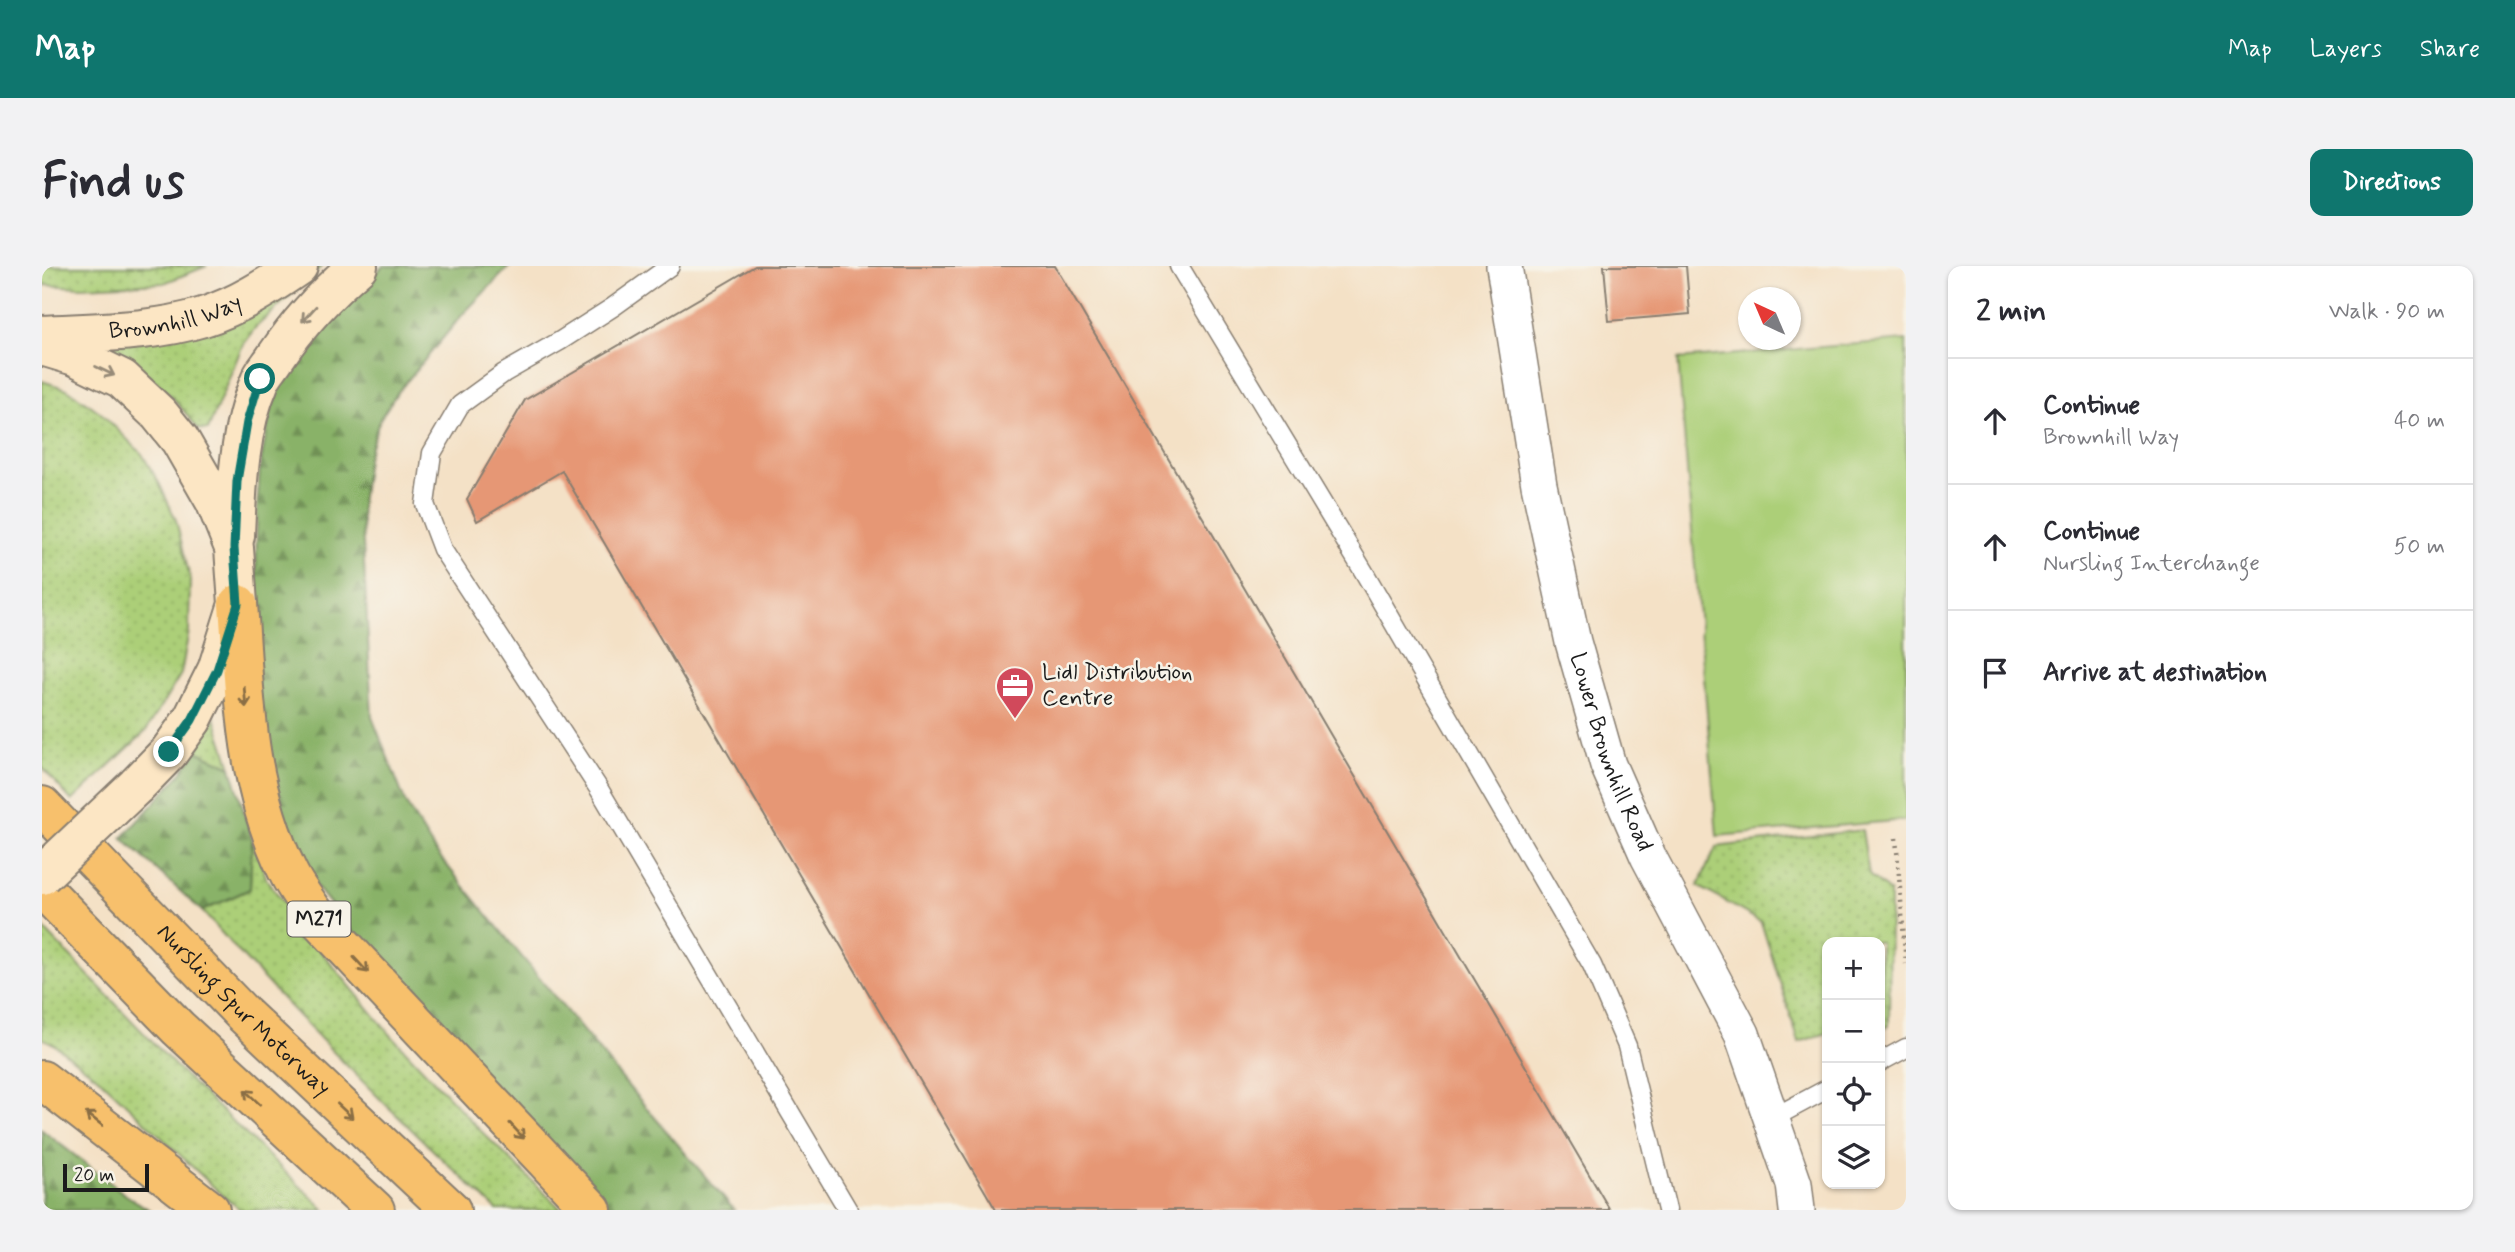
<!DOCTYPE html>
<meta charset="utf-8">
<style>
:root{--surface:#fff;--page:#f2f2f3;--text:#2b2b33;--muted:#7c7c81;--line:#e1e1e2;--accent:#0f766e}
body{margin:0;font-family:Mynerve,sans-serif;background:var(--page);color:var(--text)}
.controls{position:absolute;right:21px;bottom:21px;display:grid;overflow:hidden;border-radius:14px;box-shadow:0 2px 5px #0004}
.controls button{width:63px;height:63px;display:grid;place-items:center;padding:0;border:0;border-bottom:2px solid var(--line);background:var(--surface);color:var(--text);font:35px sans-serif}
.compass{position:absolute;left:1696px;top:21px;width:63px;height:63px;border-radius:50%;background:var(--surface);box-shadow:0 2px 5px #0004;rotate:316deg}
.scale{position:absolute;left:21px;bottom:18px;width:86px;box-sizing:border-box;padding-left:7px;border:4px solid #1c1c1c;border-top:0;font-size:19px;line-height:24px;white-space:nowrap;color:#1c1c1c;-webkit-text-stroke:5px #f7f3e8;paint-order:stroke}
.stop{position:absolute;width:21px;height:21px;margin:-16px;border:5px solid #0f766e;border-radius:50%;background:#fff}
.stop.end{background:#0f766e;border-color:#fff;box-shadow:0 2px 7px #0008}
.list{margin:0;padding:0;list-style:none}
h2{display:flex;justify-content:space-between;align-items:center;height:91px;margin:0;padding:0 28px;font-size:30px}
h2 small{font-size:23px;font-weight:400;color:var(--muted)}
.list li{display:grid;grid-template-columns:46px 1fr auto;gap:21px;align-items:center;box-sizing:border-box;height:126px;padding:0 28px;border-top:2px solid var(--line)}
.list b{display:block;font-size:26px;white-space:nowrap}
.list p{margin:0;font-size:23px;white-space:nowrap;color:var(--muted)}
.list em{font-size:23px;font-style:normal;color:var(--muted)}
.icon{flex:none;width:38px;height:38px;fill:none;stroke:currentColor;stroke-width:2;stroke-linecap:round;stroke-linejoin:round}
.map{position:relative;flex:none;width:1864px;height:944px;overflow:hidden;border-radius:14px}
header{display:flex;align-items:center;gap:42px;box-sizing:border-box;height:98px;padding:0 35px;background:var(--accent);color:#fff}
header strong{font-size:33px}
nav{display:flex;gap:38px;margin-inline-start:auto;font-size:24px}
.intro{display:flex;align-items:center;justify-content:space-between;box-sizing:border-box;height:168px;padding:0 42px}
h1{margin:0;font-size:49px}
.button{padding:18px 32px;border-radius:14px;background:var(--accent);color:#fff;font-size:24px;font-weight:700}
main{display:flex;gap:42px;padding:0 42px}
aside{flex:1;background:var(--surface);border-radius:14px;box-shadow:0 2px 5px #0004}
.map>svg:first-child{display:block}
.grass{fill:url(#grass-dots);stroke:#64764a;stroke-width:2}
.forest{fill:url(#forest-firs);stroke:#526742;stroke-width:2}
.pitch{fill:#accf78;stroke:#64764a;stroke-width:2}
.building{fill:#e69775}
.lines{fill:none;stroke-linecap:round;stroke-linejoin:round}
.lane-casing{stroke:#887e71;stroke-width:21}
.street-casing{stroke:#887e71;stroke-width:38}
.secondary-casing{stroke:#887e71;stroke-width:42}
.highway-casing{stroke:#887e71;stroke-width:42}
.path{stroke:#887e71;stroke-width:4.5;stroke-dasharray:2 5;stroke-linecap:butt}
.lane{stroke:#fff;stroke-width:18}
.street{stroke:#fff;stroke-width:35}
.secondary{stroke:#fce6c4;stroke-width:38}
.highway{stroke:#f7c06c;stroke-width:38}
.secondary-bridge-casing{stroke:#887e71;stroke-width:42;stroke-linecap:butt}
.secondary-bridge{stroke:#fce6c4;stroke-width:38}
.oneway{stroke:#978b78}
.oneway2{stroke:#8a6e44}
.route{stroke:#0f766e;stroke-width:9}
.labels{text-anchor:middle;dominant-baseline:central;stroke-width:5;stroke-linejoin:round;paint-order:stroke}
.shield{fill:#f7f3e8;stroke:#5e5c59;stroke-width:2}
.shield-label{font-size:21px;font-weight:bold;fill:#1c1c1c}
.street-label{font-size:23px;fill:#1c1c1c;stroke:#f7f3e8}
.poi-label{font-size:23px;fill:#1c1c1c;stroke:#f7f3e8;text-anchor:start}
</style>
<header>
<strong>Map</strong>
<nav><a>Map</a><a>Layers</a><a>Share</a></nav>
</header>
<div class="intro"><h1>Find us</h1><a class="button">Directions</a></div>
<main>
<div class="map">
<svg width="1864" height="944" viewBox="0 0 1864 944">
<defs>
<pattern id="grass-dots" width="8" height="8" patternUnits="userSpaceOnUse" patternTransform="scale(1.75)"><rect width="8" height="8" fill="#accf78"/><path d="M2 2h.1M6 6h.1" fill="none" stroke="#93b167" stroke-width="1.8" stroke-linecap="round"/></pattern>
<pattern id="forest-firs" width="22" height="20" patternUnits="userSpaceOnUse" patternTransform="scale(1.75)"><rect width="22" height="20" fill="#89b268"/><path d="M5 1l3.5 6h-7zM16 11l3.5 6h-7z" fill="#6f9055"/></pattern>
</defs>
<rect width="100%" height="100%" fill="#f7f3e8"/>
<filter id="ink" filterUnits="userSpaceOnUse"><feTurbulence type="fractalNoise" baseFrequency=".0143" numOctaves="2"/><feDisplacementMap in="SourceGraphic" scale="14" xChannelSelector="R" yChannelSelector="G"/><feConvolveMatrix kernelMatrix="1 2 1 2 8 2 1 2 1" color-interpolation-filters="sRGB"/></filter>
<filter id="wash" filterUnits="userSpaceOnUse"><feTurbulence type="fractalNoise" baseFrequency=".00686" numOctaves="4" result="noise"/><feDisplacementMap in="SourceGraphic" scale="28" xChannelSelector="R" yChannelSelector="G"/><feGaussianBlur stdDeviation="1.57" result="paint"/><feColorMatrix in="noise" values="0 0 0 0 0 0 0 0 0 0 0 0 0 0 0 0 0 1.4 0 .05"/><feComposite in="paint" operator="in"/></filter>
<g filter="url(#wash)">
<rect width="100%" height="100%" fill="#f4e1c6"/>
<path class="grass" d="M0,0H165L122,17L40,21L0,19Z
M267,0H280L213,62L201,78L166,164L156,163C126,123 108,107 64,82Z
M0,115L25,123L58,146L100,188L117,217L134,254L148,312L147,365L139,408L104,465L30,535L0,501Z
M173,452L189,501L154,485Z
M1820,564L1827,609L1848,626L1847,759L1838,764V676H1785V767L1757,776L1719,656L1656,620L1674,581Z
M210,573L225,614L280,687L348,768L436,862L520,944H455C351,849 253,750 160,645L208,623Z
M0,661L140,807L283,944H199L179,928L59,814L10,777L0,772Z"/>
<path class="forest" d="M341,0H468L421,48L355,127L338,153L325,192L319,238L330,451L364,538L393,585L591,826L692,944H565L378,749L251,592L212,456L215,244L218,200L230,138L245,104L268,73Z
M154,485L189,501L210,573L208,623L160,645L80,572L137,510Z
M0,864L84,929L108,944H0Z"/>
<path class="pitch" d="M1864,74V554L1675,570L1636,93Z"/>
<g id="blocks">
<path class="building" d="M713,0H1013L1568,944H954L520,205L435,255L425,233L483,134Z
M1562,0H1644L1648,48L1567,55Z"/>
</g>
</g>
<g filter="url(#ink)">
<use href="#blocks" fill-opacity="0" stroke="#887e71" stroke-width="2"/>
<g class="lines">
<defs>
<path id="lane" d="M628,0L571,41L518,75L462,107L418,139L390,187L383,238L400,283L557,523L806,944
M1137,0L1322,306L1550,699L1585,780L1625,944
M1838,796L1864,782
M1729,853L1785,823"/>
<g id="street">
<path id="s1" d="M1462,0L1497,219L1531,376L1566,499L1606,590L1700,768L1752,918L1755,944"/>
</g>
<g id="secondary">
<path id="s2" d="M0,69C53,66 110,67 161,51C196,40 227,20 256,0"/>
<path d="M0,80L33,90L80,113L117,148L138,174L173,235L192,282L196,338L175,404L150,454L127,486L94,520"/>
<path d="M193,270C195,218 197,163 218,115C221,107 228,100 233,92C256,58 284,27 316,0"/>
</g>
<g id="highway">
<path d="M196,338C203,432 203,519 246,606C254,623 267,639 278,655L550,944"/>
<path id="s3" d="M0,540L201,748L409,944"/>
<path d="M0,622L136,762L333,944"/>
<path d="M0,814L168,944"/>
</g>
</defs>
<use href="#lane" class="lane-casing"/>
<use href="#street" class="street-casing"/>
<use href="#secondary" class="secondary-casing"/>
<use href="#highway" class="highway-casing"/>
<path class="path" d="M1854,572L1864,698"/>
<use href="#lane" class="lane"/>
<use href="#street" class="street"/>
<use href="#secondary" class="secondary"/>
<use href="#highway" class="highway"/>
<defs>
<path id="secondary-bridge" d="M0,609L94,520"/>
</defs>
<use href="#secondary-bridge" class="secondary-bridge-casing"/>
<use href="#secondary-bridge" class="secondary-bridge"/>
</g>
<defs><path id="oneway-shaft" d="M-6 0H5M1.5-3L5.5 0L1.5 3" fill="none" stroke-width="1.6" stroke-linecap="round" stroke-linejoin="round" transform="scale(1.75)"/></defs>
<g class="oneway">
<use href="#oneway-shaft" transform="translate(267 48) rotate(132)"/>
<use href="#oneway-shaft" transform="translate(63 105) rotate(26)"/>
</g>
<g class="oneway2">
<use href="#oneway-shaft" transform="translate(203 431) rotate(85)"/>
<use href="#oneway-shaft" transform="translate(319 699) rotate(47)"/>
<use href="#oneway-shaft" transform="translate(210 831) rotate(-137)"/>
<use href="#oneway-shaft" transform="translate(303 845) rotate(43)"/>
<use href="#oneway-shaft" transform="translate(52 853) rotate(-142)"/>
<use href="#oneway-shaft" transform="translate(475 865) rotate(47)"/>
</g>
</g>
<g class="lines" filter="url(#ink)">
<path class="route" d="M127,486L150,454L175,404L196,338L192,282L195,215L205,156L218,113"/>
</g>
<defs>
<symbol id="office-pin" viewBox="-11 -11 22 30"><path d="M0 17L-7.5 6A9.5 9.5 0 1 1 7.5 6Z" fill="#d1495b" stroke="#f7f3e8"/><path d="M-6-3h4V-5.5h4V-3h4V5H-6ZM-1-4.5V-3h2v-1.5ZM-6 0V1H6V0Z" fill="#fff"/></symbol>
</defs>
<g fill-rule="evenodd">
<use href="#office-pin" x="951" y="398" width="44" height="60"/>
</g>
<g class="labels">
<rect class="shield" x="245.5" y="635.5" width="63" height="35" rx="5"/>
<g class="shield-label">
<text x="277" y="653">M271</text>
</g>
<g class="street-label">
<text stroke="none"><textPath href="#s2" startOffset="135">Brownhill Way</textPath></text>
<text stroke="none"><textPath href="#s1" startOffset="499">Lower Brownhill Road</textPath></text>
<text stroke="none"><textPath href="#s3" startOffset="287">Nursling Spur Motorway</textPath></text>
</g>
<g class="poi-label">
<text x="1000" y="407">Lidl Distribution<tspan x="1000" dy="26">Centre</tspan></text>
</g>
</g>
</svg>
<div class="controls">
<button>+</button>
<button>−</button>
<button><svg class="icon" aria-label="locate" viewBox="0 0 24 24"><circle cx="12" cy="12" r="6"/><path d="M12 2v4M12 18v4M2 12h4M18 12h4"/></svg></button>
<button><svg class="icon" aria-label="layers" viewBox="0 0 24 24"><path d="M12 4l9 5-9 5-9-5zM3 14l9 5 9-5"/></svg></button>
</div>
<svg class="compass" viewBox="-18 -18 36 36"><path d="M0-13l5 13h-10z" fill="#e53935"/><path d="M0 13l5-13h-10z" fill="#7c7c81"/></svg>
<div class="scale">20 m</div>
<div class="stop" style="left:218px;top:113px"></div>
<div class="stop end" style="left:127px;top:486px"></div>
</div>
<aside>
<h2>2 min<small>Walk · 90 m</small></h2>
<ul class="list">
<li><svg class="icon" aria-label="ahead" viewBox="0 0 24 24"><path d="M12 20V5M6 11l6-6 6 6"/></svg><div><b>Continue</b><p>Brownhill Way</p></div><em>40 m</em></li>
<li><svg class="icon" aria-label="ahead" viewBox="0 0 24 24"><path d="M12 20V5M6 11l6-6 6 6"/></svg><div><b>Continue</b><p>Nursling Interchange</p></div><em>50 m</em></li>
<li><svg class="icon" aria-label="arrive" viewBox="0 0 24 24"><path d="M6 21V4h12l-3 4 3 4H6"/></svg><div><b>Arrive at destination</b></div></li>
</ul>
</aside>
</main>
